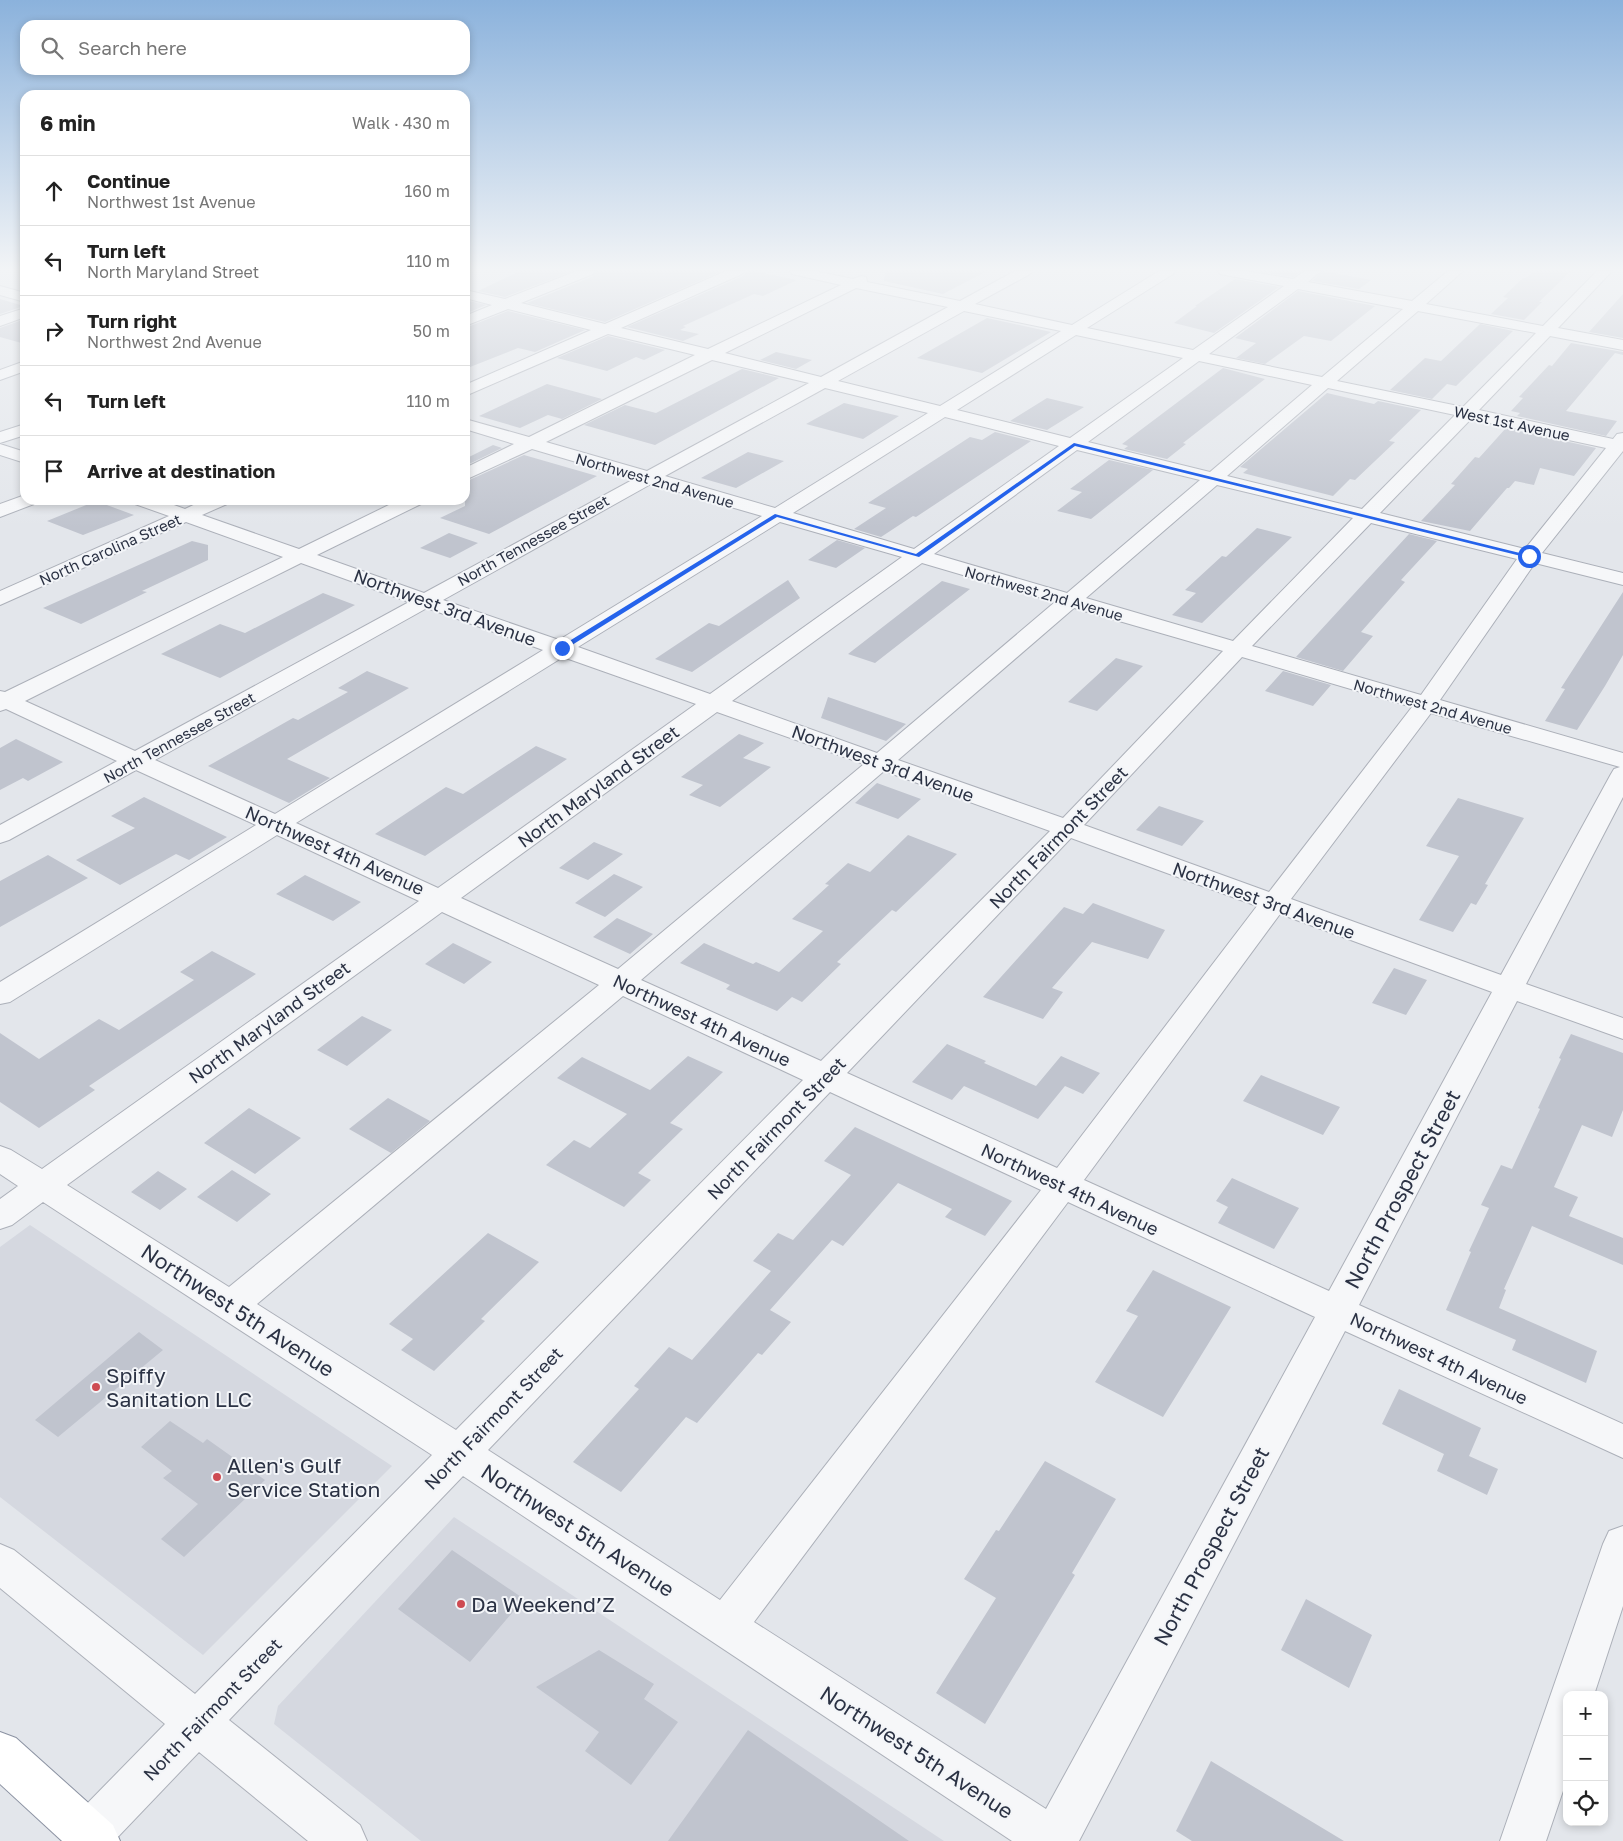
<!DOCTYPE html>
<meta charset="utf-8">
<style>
:root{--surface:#fff;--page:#f6f6f6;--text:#222;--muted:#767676;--line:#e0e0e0}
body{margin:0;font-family:"Golos Text",sans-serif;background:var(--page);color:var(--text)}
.controls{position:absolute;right:15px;bottom:15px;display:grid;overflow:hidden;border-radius:10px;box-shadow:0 2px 8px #0003}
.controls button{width:45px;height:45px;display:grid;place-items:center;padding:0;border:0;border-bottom:1px solid var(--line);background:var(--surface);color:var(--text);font:25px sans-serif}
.stop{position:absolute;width:15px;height:15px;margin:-11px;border:4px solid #2563eb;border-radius:50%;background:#fff}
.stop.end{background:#2563eb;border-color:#fff;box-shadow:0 1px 5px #0008}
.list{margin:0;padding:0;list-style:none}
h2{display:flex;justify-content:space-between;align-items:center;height:65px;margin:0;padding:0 20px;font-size:21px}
h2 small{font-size:16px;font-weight:400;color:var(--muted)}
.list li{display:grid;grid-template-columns:32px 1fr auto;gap:15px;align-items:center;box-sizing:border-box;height:70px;padding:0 20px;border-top:1px solid var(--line)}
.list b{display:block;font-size:19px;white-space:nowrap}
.list p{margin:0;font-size:16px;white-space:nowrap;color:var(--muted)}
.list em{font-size:16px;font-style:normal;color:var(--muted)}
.icon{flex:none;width:28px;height:28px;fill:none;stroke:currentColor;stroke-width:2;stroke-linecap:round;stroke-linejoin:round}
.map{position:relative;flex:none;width:1623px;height:1841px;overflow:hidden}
.search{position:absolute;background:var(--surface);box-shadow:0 2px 8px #0003;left:20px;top:20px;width:450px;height:55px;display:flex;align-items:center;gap:12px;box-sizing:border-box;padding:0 18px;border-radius:15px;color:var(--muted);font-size:19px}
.panel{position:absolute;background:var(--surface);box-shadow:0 2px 8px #0003;left:20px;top:90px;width:450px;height:415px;border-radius:15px}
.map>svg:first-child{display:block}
.built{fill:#d5d8e0}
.building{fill:#c0c4ce}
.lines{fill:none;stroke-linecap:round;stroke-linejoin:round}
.minor-casing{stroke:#acb0b9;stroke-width:2}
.highway-casing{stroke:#8b92a2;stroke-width:2}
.minor{fill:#f6f7f9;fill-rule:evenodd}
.highway{fill:#fff;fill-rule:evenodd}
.route{fill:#2563eb}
.poi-dot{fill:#ce4b52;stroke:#f3f5f8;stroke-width:2}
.labels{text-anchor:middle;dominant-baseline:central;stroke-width:4;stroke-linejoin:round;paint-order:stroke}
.far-street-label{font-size:15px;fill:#2b3244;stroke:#f3f5f8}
.street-label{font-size:18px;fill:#2b3244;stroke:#f3f5f8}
.near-street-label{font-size:21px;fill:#2b3244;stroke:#f3f5f8}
.near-poi-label{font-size:21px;fill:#2b3244;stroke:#f3f5f8;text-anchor:start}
</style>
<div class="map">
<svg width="1623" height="1841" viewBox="0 0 1623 1841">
<rect width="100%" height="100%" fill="#e3e6eb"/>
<path class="built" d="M30,1225L392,1466L203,1655L0,1497V1247Z
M454,1517L944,1841H421L274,1724L278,1706Z"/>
<path class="building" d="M520,271H573L505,297L478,291Z
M597,271H722L605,322L527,303L594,276Z
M746,271H754L797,280L763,296L754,294L683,326L686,327L680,330L699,334L683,341L627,327L743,276Z
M885,271H987L943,294L884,281Z
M1255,271H1302L1293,277Z
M1323,271L1371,280L1359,289L1312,281Z
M1535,271H1571L1539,302H1542L1524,320L1491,314L1508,298L1503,297L1523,278H1526Z
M1235,279L1279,287L1214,333L1174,323L1197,306H1195Z
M1298,291L1375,306L1331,341L1304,336L1265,364L1236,358L1256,343L1235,338Z
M1623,294V338L1589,332Z
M0,299L24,306L0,314Z
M465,300L486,305L465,314Z
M508,311L585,330L535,352L518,348L465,369V328Z
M987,318L1051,332L982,373L917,358Z
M25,319V344L0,337V328Z
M1480,324L1513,331L1456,386L1447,384L1432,399L1390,390L1425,358L1441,361Z
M608,336L665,350L644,360L636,357L607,371L557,358Z
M1571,343L1623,352V355L1615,353L1566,411L1617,421L1606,436L1517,416L1520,413L1511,411L1523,398L1519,397L1549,365L1552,366Z
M776,352L812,360L796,369L760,360Z
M1223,368L1265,379L1183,443L1186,444L1167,459L1124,449L1128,446L1122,444Z
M742,369L779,378L655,445L584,425L625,405L656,413Z
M547,384L602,399L562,419L548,415L520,428L479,416Z
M1327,393L1374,404L1378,401L1421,410L1389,441L1395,442L1355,480L1350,479L1333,496L1243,473L1248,469L1240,467Z
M1047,398L1084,407L1047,430L1010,421Z
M844,403L899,416L863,439L806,424Z
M1506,428L1596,448L1574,476L1540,468L1534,485L1515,481L1509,488H1507L1470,531L1421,521L1455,485L1451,484L1475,457L1479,458Z
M995,432L1031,441L916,517L913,516L881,537L854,529L886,508L868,503L970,437L982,440Z
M493,445L502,448L465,466V459Z
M748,452L784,461L736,488L701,478Z
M524,455L597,476L489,534L440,518L465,506V482Z
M1109,460L1153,470L1091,519L1057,511L1082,492L1070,489Z
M96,501L134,515L83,535L47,521Z
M1257,528L1292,537L1202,623L1172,615L1196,593L1185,590L1222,556L1226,557Z
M449,533L478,543L450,558L420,548Z
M1409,534L1437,541L1401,580L1405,582L1361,632L1373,636L1343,671L1296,657Z
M837,540L865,548L836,568L808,560Z
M192,541L208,545V560L142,591L147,592L81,624L43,608Z
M788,580L800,598L692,672L655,659L709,623L719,626Z
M942,581L970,589L875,663L848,654Z
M1623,592V655L1605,686L1577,730L1545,721L1565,689L1561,688Z
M323,593L355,605L220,678L161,654L220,624L245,633Z
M1116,658L1143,666L1097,711L1068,702Z
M367,671L409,688L287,759L330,778L289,803L208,766L293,718L298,720L348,692L338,688Z
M1283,671L1331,685L1313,706L1265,691Z
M828,697L906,724L886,741L821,718Z
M739,734L764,743L743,758L771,767L720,807L689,795L703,785L681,777Z
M16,739L63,762L28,781L23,778L0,790V748Z
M536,746L567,759L425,856L375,834L446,787L463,794Z
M877,783L921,799L898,819L855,803Z
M144,797L227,837L189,860L176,854L120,885L76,860L135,828L111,816Z
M1458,798L1524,818L1485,884L1488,885L1476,905L1471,903L1453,932L1419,920L1459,856L1426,846Z
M1159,806L1204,821L1182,846L1136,830Z
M908,835L957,854L896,912L892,910L837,962L841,964L802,1002L792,997L777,1011L726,989L730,985L680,963L704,943L753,964L756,962L779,972L823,931L792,919L829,885L825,884L848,863L870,872Z
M594,842L623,854L588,880L559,868Z
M48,855L88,878L0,927V881Z
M614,874L643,887L605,917L575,903Z
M305,875L361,902L333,921L276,894Z
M1093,903L1165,930L1148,959L1092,942L1052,988L1063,992L1043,1019L983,997L1064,907L1083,914Z
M617,918L653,934L630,954L593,937Z
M453,943L492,962L464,984L425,964Z
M212,951L256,974L89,1086L95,1090L39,1128L0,1102V1033L39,1059L99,1019L119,1030L194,980L180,972Z
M1394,968L1427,980L1406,1015L1372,1003Z
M362,1016L392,1030L347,1066L317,1050Z
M1571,1034L1623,1053V1110L1612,1137L1582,1125L1554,1187L1578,1197L1569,1216L1623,1238V1265L1532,1226L1504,1289L1506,1290L1499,1308L1597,1351L1586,1383L1512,1350L1516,1340L1446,1310L1471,1252L1469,1251L1489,1208L1481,1205L1501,1165L1512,1169L1540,1109L1538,1108L1561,1059L1559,1058Z
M947,1044L986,1061L984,1063L1036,1086L1061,1056L1100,1073L1083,1094L1065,1086L1038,1119L964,1086L952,1100L912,1082Z
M688,1056L723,1072L670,1123L683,1129L638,1173L651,1180L624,1207L546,1165L574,1140L590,1148L627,1114L557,1078L582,1057L650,1090Z
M1261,1075L1340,1107L1323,1135L1243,1101Z
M388,1098L430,1121L391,1153L349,1129Z
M249,1108L301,1138L255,1174L204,1143Z
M855,1127L1012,1201L985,1236L945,1217L952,1209L898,1183L843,1246L832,1240L770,1310L791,1322L762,1355L758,1353L697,1423L686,1417L621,1492L573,1462L639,1389L634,1386L669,1347L692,1360L771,1271L753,1261L778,1233L793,1240L851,1175L824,1161Z
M232,1170L271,1194L237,1222L197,1197Z
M158,1171L187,1189L160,1210L131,1192Z
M1232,1178L1299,1208L1274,1249L1218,1223L1228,1207L1216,1201Z
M488,1233L539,1262L481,1319L485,1321L434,1371L401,1350L413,1339L389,1324Z
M1153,1270L1231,1307L1163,1417L1095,1382L1138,1316L1126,1311Z
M139,1332L163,1350L58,1437L35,1420Z
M1399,1389L1481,1428L1469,1456L1498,1469L1487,1495L1437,1471L1444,1454L1382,1424Z
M170,1421L203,1443L207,1439L265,1480L184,1557L161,1539L198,1504L163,1478L172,1471L141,1447Z
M1045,1461L1116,1499L1072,1573L1075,1575L985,1724L936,1693L996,1598L964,1579L996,1530L999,1531Z
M452,1550L524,1599L470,1662L398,1609Z
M1306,1599L1372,1635L1349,1688L1281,1650Z
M599,1650L654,1684L644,1699L678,1722L631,1785L585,1751L599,1732L536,1687Z
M748,1730L909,1841H668Z
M1211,1761L1344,1841H1192L1176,1831Z"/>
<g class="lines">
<defs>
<path id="minor" d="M577,271H595L593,274L521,303L605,324L726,271H744L742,274L621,328L708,349L841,285L792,274L790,271H815L853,279L861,276L866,277L867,282L960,301L1015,271H1032L1030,274L975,304L1072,325L1159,271H1175L1173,274L1087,328L1193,350L1284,286L1225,275L1220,274L1218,271H1246L1293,279L1305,271H1321L1308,282L1412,301L1448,271H1463L1426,304L1543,326L1597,271H1612L1558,328L1623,340V350L1550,336L1479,410L1613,439L1617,434L1623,433V451L1542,553L1623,573V585L1535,563L1440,700L1623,753V797L1526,984L1623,1018V1039L1517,1001L1359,1305L1623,1424V1458L1345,1331L1079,1841H1012L463,1476L229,1720L360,1825L367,1841H308L199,1752L114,1841H69L66,1834L73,1818L165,1724L0,1588V1544L14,1550L195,1694L432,1455L43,1202L12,1225L0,1229V1199L18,1186L0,1174V1146L11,1150L42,1169L419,901L277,835L10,1002L0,1004V982L256,825L136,770L9,840L0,843V825L117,761L6,709L0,711V691L5,692L283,557L186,522L0,605V591L169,516L135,504L133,500H160L185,509L204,500H229L227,504L202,515L299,549L399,500H423L421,504L317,555L424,593L634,479L532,449L465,480V468L514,444L465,429V419L529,437L695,355L608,334L465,396V385L591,330L508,309L465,326V316L492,305L465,298V290L505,299ZM856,288L948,307L821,377L725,353ZM1298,289L1403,309L1322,377L1209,354ZM964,311L1061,331L940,406L838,381ZM1418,311L1536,333L1463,407L1337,381ZM1076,335L1183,358L1070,438L957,410ZM712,360L809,383L647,471L546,442ZM1199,361L1312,385L1210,472L1088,442ZM825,388L928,413L775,508L665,476ZM1328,388L1455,415L1362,509L1227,476ZM945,417L1059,446L914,549L793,513ZM1471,419L1606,448L1525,549L1380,513ZM1077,450L1200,480L1067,593L934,554ZM651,484L762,516L559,640L443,600ZM1217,485L1353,518L1233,641L1086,598ZM780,522L902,557L710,694L578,647ZM1371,523L1517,559L1421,695L1252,646ZM301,563L409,602L135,751L25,701ZM922,563L1055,602L877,753L732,701ZM427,608L543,650L275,814L155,760ZM1074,608L1223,651L1063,818L898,760ZM563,657L696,704L438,888L296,823ZM1242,657L1412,707L1269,892L1084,825ZM717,712L864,764L618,969L461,898ZM1431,713L1620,767L1614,769L1611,774L1501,975L1291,899ZM884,771L1050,831L821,1061L641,980ZM1071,838L1257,906L1057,1168L847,1073ZM442,912L599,985L229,1287L67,1185ZM1280,914L1492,992L1329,1291L1084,1180ZM623,996L803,1080L456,1430L257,1304ZM830,1092L1041,1190L720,1600L488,1450ZM1068,1202L1315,1317L1046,1809L754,1622Z
M0,286L25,293V302L0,295Z
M25,308V317L0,326V316Z
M25,361V371L0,380V370Z
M25,424V435L0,443V432Z
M0,444L25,452V463L0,455Z
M25,495V500H36L34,504L0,517V504Z
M1623,1526V1606L1594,1695H1567V1779L1546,1841H1500L1603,1544L1609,1531Z"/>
<path id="highway" d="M0,1732L16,1738L113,1825L120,1841H62L0,1784Z"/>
</defs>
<use href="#minor" class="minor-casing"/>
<use href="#highway" class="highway-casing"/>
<use href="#minor" class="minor"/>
<use href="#highway" class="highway"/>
</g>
<linearGradient id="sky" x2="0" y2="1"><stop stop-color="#8bb2dc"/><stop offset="0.51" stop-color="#f2f4f6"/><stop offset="1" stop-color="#f2f4f6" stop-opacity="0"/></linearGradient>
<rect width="1623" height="528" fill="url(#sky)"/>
<path class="route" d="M1074,443L1532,556L1529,558L1075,446L919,557L777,517L564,650L558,648L775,514L916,554Z"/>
<g class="poi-dot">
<circle cx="96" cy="1387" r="5"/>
<circle cx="217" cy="1477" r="5"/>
<circle cx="461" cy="1604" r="5"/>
</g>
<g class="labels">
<g class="far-street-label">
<text transform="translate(1512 423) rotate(12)">West 1st Avenue</text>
<text transform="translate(655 480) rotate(16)">Northwest 2nd Avenue</text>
<text transform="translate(533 540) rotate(-29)">North Tennessee Street</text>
<text transform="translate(110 549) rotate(-24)">North Carolina Street</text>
<text transform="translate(1044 593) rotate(16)">Northwest 2nd Avenue</text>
<text transform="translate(1433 706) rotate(16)">Northwest 2nd Avenue</text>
<text transform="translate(179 737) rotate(-29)">North Tennessee Street</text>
</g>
<g class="street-label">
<text transform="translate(445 607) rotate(20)">Northwest 3rd Avenue</text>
<text transform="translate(883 763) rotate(20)">Northwest 3rd Avenue</text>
<text transform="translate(598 786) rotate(-36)">North Maryland Street</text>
<text transform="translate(1058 837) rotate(-46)">North Fairmont Street</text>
<text transform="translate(335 850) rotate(24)">Northwest 4th Avenue</text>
<text transform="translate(1264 900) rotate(20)">Northwest 3rd Avenue</text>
<text transform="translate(702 1020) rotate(25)">Northwest 4th Avenue</text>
<text transform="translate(269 1022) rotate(-36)">North Maryland Street</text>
<text transform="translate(776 1128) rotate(-46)">North Fairmont Street</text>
<text transform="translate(1070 1189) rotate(25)">Northwest 4th Avenue</text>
<text transform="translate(1439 1358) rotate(25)">Northwest 4th Avenue</text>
<text transform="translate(493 1418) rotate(-46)">North Fairmont Street</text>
<text transform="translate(212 1709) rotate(-46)">North Fairmont Street</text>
</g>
<g class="near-street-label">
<text transform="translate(1402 1189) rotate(-62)">North Prospect Street</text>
<text transform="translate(238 1310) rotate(33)">Northwest 5th Avenue</text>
<text transform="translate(578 1530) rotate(33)">Northwest 5th Avenue</text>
<text transform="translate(1211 1546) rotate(-62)">North Prospect Street</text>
<text transform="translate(917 1752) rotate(33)">Northwest 5th Avenue</text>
</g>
<g class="near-poi-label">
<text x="106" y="1375">Spiffy<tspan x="106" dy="24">Sanitation LLC</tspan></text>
<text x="227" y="1465">Allen's Gulf<tspan x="227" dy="24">Service Station</tspan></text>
<text x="471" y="1604">Da Weekend’Z</text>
</g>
</g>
</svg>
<div class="controls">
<button>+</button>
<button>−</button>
<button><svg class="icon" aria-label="locate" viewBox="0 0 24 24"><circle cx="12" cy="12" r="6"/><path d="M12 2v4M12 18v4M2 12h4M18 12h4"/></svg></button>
</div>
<div class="stop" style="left:1529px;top:556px"></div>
<div class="stop end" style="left:562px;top:648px"></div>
<div class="search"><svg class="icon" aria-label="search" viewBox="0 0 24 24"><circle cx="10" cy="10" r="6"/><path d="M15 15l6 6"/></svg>Search here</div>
<section class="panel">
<h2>6 min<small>Walk · 430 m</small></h2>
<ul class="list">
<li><svg class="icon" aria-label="ahead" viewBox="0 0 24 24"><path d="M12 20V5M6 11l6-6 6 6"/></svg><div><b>Continue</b><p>Northwest 1st Avenue</p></div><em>160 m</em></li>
<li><svg class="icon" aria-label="left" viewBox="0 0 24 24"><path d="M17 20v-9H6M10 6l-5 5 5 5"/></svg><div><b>Turn left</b><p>North Maryland Street</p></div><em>110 m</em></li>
<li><svg class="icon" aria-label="right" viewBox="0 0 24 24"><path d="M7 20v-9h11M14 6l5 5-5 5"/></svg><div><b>Turn right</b><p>Northwest 2nd Avenue</p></div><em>50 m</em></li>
<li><svg class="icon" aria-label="left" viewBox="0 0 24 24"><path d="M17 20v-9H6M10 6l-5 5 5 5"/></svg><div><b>Turn left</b></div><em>110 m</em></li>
<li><svg class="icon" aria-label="arrive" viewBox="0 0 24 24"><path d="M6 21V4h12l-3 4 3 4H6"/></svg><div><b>Arrive at destination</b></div></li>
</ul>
</section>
</div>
